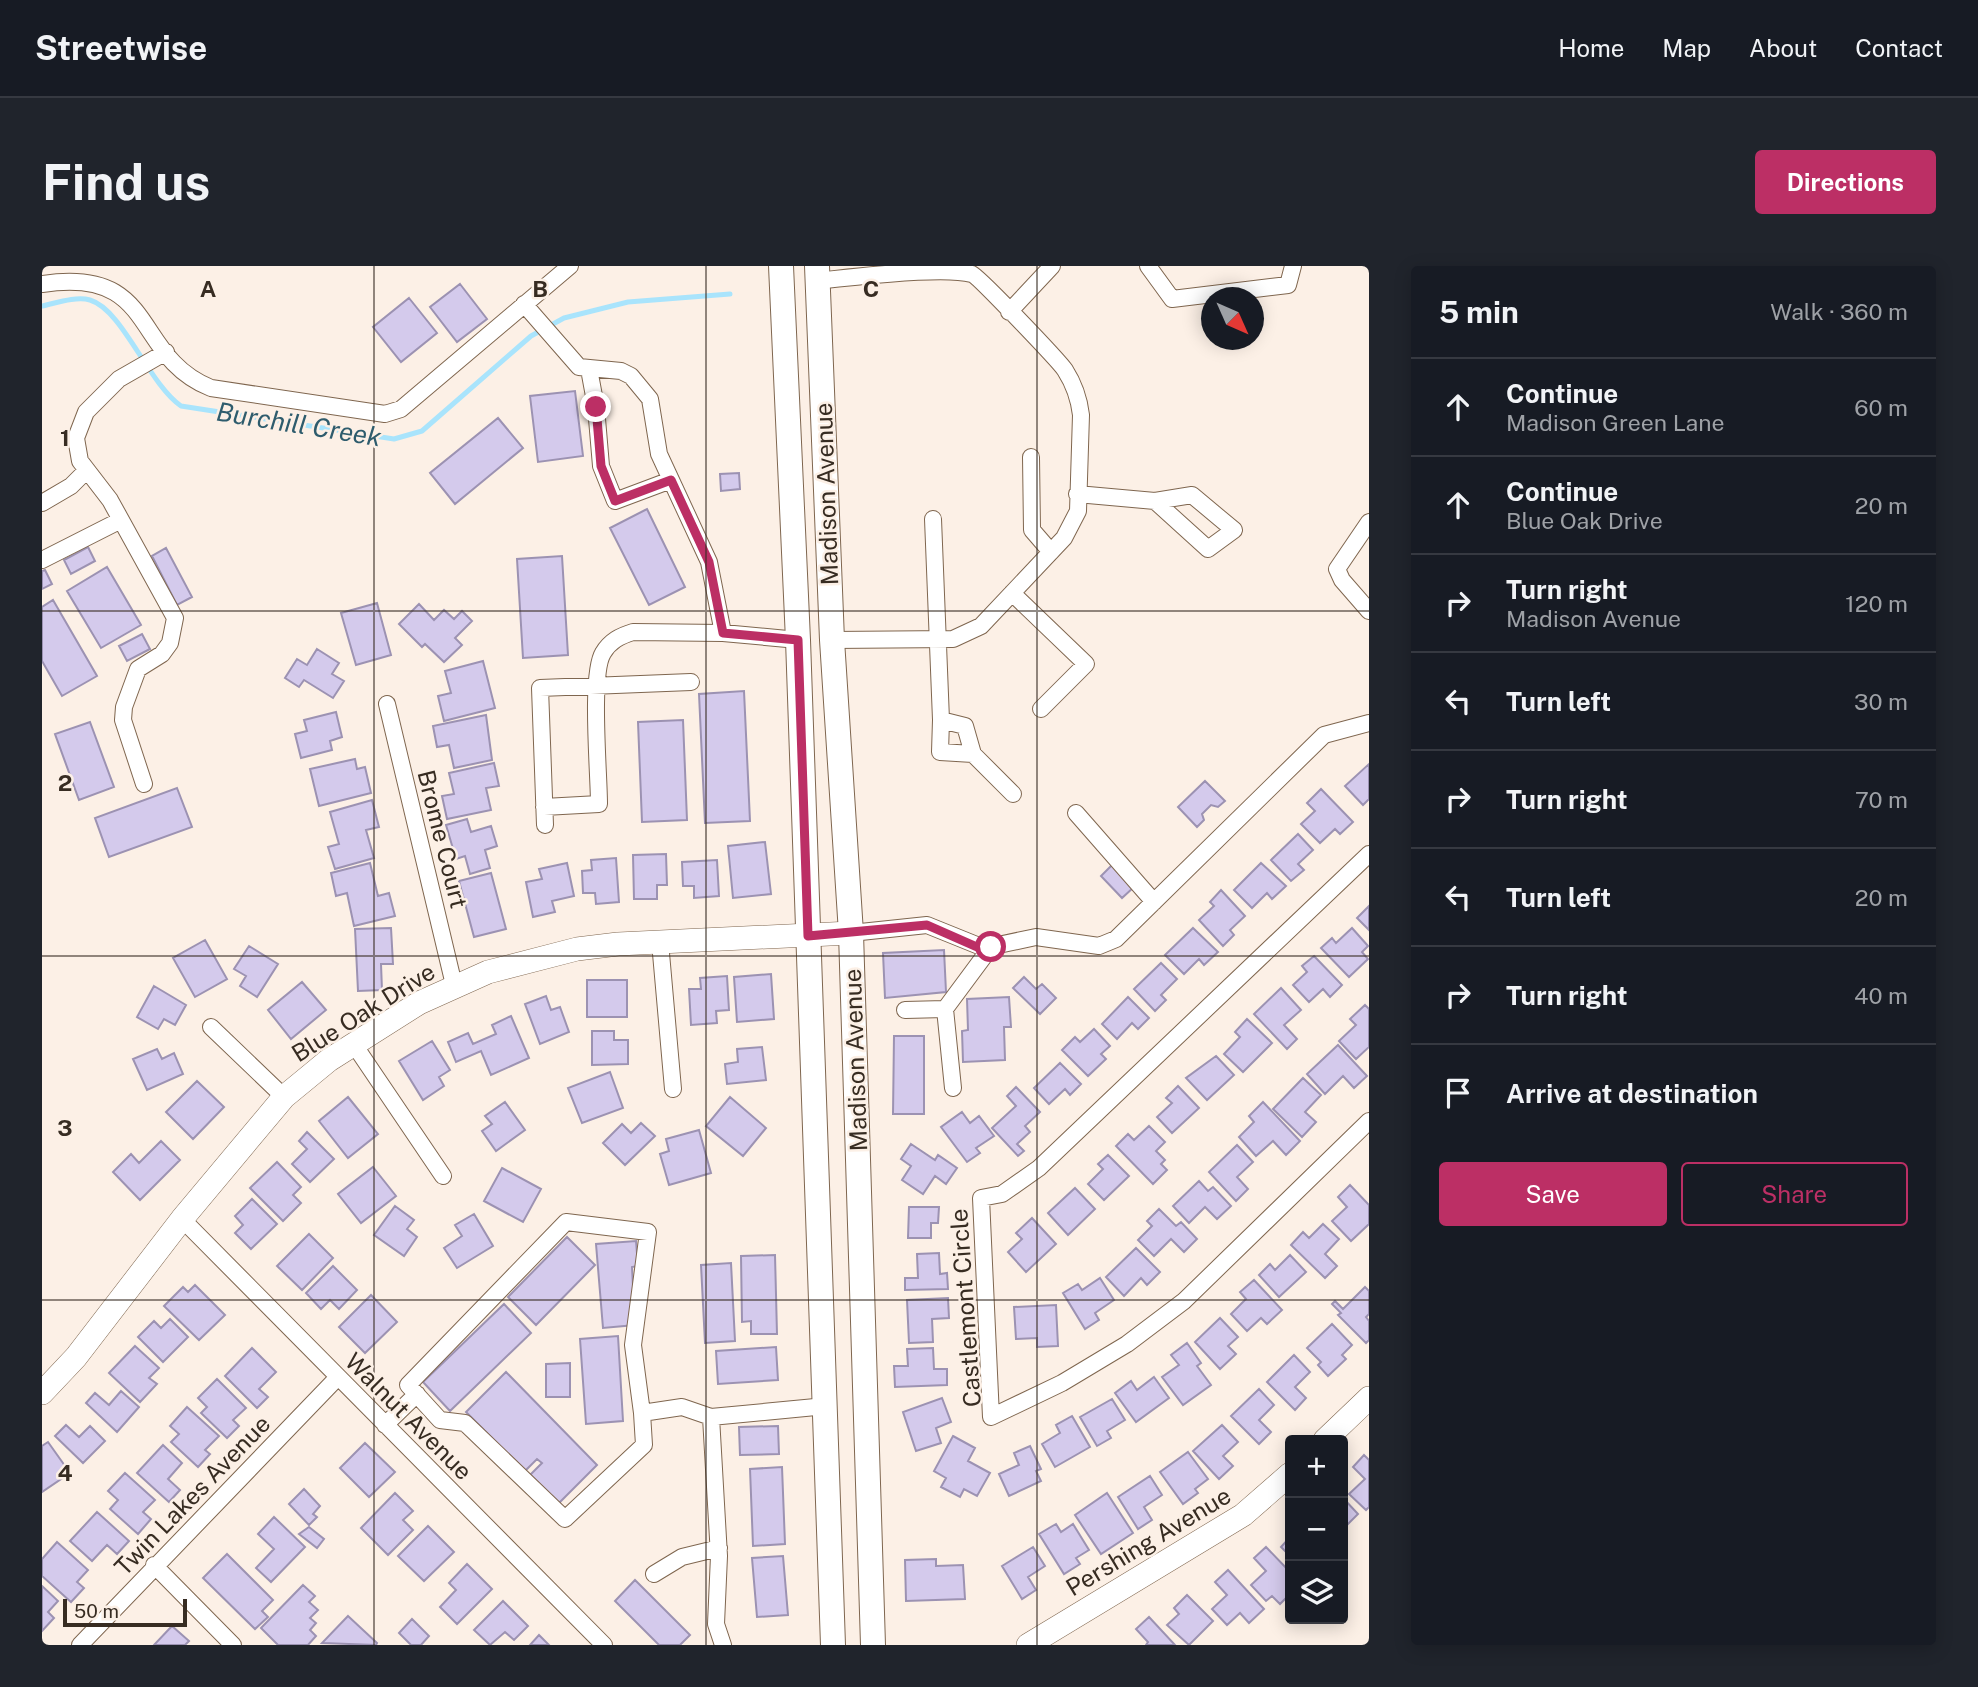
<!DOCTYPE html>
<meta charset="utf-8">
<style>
:root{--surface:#171b24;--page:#20242c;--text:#f1f3f6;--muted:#9ea1a6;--line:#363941;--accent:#bc2f65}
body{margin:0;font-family:"Public Sans",sans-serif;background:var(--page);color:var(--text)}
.controls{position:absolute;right:21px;bottom:21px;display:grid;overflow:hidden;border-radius:7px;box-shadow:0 4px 18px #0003}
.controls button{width:63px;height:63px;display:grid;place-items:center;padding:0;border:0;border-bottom:2px solid var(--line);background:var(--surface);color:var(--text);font:35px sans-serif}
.compass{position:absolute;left:1159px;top:21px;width:63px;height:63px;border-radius:50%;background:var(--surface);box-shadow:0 4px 18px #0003;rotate:135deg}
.scale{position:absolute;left:21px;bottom:18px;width:124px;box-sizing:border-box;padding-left:7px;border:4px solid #372c22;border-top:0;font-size:19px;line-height:24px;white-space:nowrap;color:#372c22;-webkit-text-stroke:5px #fcf0e6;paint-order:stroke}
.stop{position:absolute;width:21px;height:21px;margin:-16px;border:5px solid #bc2f65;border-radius:50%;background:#fff}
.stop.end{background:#bc2f65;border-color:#fff;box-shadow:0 2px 7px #0008}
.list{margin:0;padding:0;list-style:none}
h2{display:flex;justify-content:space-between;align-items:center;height:91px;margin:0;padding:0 28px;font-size:30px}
h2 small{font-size:23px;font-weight:400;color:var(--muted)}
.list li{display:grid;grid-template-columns:46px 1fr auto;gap:21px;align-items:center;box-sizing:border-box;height:98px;padding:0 28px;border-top:2px solid var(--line)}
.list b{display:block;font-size:26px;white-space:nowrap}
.list p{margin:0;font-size:23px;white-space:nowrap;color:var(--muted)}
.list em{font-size:23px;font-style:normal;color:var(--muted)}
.actions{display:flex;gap:14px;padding:21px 28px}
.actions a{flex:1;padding:16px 0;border:2px solid var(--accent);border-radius:7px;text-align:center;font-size:24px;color:var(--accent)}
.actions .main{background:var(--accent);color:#fff}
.icon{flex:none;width:38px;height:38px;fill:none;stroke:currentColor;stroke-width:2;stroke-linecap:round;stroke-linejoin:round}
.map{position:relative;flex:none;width:1327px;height:1379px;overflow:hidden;border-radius:7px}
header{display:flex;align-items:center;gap:42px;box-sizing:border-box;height:98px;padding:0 35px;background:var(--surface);border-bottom:2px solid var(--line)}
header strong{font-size:33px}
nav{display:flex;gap:38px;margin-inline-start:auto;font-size:24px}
.intro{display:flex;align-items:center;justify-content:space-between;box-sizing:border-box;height:168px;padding:0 42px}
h1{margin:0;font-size:49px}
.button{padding:18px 32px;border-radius:7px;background:var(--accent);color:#fff;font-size:24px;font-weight:700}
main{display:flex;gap:42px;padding:0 42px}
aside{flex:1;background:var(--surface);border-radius:7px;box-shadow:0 4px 18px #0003}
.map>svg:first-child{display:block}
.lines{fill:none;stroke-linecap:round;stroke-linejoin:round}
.stream{stroke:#a9e4fc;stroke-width:5}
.building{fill:#d4caec;stroke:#9c92b2;stroke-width:2}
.street-casing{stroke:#7f664f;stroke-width:18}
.secondary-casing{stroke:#7f664f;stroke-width:24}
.primary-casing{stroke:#7f664f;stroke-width:26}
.street{stroke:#fff;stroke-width:16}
.secondary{stroke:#fff;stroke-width:23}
.primary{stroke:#fff;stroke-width:24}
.route{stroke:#bc2f65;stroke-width:9}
.grid{fill:none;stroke:#372c22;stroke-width:2;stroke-opacity:0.55}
.labels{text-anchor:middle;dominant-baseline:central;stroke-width:5;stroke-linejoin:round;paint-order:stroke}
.street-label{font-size:24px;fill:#372c22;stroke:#fcf0e6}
.water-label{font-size:26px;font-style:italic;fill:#2e5c6d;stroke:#fcf0e6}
.grid-label{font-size:23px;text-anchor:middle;font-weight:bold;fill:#372c22;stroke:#fcf0e6;stroke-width:5;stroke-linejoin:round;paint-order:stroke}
</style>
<header>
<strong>Streetwise</strong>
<nav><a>Home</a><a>Map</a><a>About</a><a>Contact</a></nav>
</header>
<div class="intro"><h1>Find us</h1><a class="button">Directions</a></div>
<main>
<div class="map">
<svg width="1327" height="1379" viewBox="0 0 1327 1379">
<rect width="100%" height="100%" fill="#fcf0e6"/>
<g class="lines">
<path class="stream" d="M0,40C14,37 34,30 48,34C81,44 106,117 139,140L352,173L380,165L489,70L522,52L586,36L688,28"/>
</g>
<path class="building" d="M418,18L445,53L415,76L388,41Z
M367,32L395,67L359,96L331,61Z
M533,125L541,190L496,196L488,130Z
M456,152L481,182L413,238L388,207Z
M697,207L698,223L679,225L678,208Z
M605,243L643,321L607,339L568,262Z
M46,281L53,295L29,308L22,294Z
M124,282L150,331L135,339L110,290Z
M520,290L526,389L481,392L475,293Z
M65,301L99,359L59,382L25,325Z
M3,304L10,318L0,323V305Z
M11,334L55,410L20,430L0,395V341Z
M335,337L349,389L314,399L299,347Z
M377,338L392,354L402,344L412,353L420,345L430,355L413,372L420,379L402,396L383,378L380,381L357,358Z
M100,368L108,383L85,395L77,380Z
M275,383L297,397L290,408L302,415L291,432L262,414L257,421L243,412L255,393L265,399Z
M441,395L453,442L402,455L396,430L409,427L403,405Z
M702,425L708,555L663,557L657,428Z
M294,446L300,471L288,475L290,484L259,492L253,468L265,465L262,454Z
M444,449L450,494L412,502L407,479L395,481L391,460Z
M641,454L645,554L600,556L596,456Z
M48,456L72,521L37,534L13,468Z
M313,493L315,503L323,501L329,527L277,540L268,503Z
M452,497L457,520L444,522L449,544L405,553L400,530L412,528L407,507Z
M1327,498V533L1321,539L1303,520Z
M1163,515L1183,535L1176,541L1169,539L1160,548L1162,554L1155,561L1136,541Z
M135,522L150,561L67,591L53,552Z
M1279,523L1311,556L1298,568L1293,563L1278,577L1259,558L1273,545L1265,537Z
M330,534L337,561L324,564L332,592L293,603L286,581L297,578L288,546Z
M425,553L429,566L449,560L455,580L443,584L448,602L428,608L423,590L414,593L404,559Z
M1256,568L1271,584L1256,598L1262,604L1249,615L1229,594Z
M723,576L729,628L691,632L686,580Z
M624,588L625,619H615V633H592L591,589Z
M574,592L577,636L554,638L553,627H541L540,605L550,604L549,594Z
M675,594L677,630L652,632V620H641L640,596Z
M328,597L336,630L347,627L353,650L312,660L305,627L294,630L289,607Z
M525,597L532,630L510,635L513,646L491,651L484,616L500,613L497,603Z
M1219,597L1244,620L1230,633L1225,627L1210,642L1192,624Z
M1071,598L1092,621L1080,632L1059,610Z
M449,607L464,663L432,671L417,615Z
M1179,624L1203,650L1188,664L1192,669L1181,680L1157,654L1172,640L1168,636Z
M1327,640V664L1315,652Z
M349,662L351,698H339L340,724L316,725L313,663Z
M1151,662L1176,686L1162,699L1157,693L1142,708L1123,689Z
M1310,662L1326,680L1320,686L1326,693L1307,711L1279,682L1290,672L1294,677Z
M163,674L185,713L153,731L131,692Z
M207,680L236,698L215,731L198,720L204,710L192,703Z
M902,684L904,726L843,732L841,687Z
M1272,690L1300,719L1288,731L1281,723L1267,736L1251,719L1265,706L1260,700Z
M1119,697L1135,713L1119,729L1124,734L1113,745L1092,723Z
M729,708L732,753L695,756L692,711Z
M685,710L687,744L674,745L675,757L649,759L647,723H659L658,712Z
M982,711L994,723L1000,718L1014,732L998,748L971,722Z
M545,714H585V751H545Z
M260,716L284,744L249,773L226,744Z
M112,720L144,739L133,759L122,753L116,763L95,751Z
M1239,722L1259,744L1242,759L1255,773L1245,783L1212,748Z
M504,730L509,744L518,741L527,766L498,778L483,738Z
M967,731L969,761H962L963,794L921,796L920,765L926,764L925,733Z
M1086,731L1107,752L1096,763L1090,757L1075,773L1060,758Z
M1323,739L1327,743V781L1314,793L1297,775L1314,759L1308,753Z
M469,750L487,792L449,809L439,785L414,796L406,776L426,767L431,778L454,768L450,759Z
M1205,753L1230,777L1201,806L1182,788L1198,771L1193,766Z
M1052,763L1068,780L1059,788L1064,793L1046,810L1020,784L1033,771L1038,776Z
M550,765H572V774H586V798L550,799Z
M852,770H882V848H851Z
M390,775L408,804L397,811L402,820L381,834L357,795Z
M1296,779L1325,810L1312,822L1301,810L1283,828L1265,808Z
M720,781L724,814L685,818L683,798L696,796L695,783Z
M115,783L120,793L132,787L141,808L105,824L91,793Z
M1174,790L1192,809L1165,834L1144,812Z
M1018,797L1039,818L1028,829L1023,823L1007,838L992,822Z
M568,806L581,842L540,857L526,822Z
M1261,812L1279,829L1263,846L1274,856L1260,871L1231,843Z
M155,815L182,841L151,873L124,846Z
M1136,820L1157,842L1130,867L1115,851L1130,837L1124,832Z
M974,821L998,846L983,860L988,866L975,878L982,885L976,890L950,862L974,840L965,830Z
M306,831L336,868L306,892L277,855Z
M688,831L724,862L701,890L664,860Z
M463,836L483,864L454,885L440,865L450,858L443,850Z
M1221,836L1258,875L1244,889L1231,875L1214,890L1197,871L1212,856L1207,850Z
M920,846L928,857L937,850L952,870L934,882L938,887L925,896L899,861Z
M599,857L613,870L583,899L561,877L580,858L589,867Z
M1107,860L1123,876L1114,885L1123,894L1119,898L1125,904L1111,918L1074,880L1086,868L1092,874Z
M657,864L669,907L627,919L618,888L627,885L624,873Z
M265,866L292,893L268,916L250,898L265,883L257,875Z
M119,875L138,894L98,934L71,906L89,888L97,897Z
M869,878L893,894L896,889L915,902L904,918L893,910L881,928L860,914L869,900L859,893Z
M1195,879L1211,896L1195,911L1206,923L1194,935L1167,906Z
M1066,889L1087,910L1062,934L1046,918L1061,903L1056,898Z
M235,896L259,921L251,929L259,937L241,955L208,922Z
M331,901L354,930L319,957L296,928Z
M460,902L499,923L481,956L442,935Z
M1157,915L1166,925L1171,921L1189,940L1175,953L1163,941L1147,957L1131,940Z
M1308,919L1327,939V958L1309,975L1290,955L1305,941L1296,931Z
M1033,922L1053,943L1026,969L1006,947Z
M210,933L235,958L209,983L193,967L201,959L193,950Z
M353,940L372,954L365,963L375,971L362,990L332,969Z
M867,941H897L896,957H889V972H866Z
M1117,943L1134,960L1139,956L1155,973L1142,986L1129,973L1112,990L1096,974L1110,960L1105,955Z
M432,948L451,980L415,1002L402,982L420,970L413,959Z
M990,952L1014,978L984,1006L966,986L980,973L974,967Z
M1281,958L1297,973L1283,988L1295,1000L1283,1012L1249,979L1261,966L1267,972Z
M267,968L291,992L260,1024L235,1000Z
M525,971L553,999L494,1059L466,1031Z
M594,975L596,1000L590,1001L593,1059L561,1062L554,978Z
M1094,982L1118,1006L1105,1019L1099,1012L1082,1030L1064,1011Z
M897,987L898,1008L905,1007L906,1023L863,1024V1012H876L875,988Z
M733,989L735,1068H709V1055L700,1056L699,990Z
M1248,989L1264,1006L1237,1031L1217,1009L1228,998L1233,1004Z
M689,997L693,1075L663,1077L659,999Z
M291,1000L315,1024L297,1043L288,1034L279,1043L264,1027Z
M1058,1012L1072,1034L1053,1047L1057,1054L1043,1063L1021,1027L1036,1018L1040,1024Z
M1212,1014L1240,1044L1225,1058L1219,1052L1205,1065L1189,1048L1204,1033L1198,1026Z
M153,1019L183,1049L157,1074L122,1040L141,1021L146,1026Z
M1323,1021L1327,1025V1048L1324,1051L1327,1055V1074L1324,1077L1296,1049L1299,1047L1290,1038L1293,1035L1301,1043Z
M329,1029L355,1056L323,1087L297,1061Z
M906,1032L907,1052L890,1053L891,1076L867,1077L865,1034Z
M462,1038L489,1067L408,1145L381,1116Z
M1014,1039L1016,1080L995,1081V1072L974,1073L972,1041Z
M1178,1052L1196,1071L1186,1080L1194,1088L1178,1103L1153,1076Z
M128,1053L146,1071L121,1096L96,1071L112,1055L119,1062Z
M1290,1058L1310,1079L1300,1089L1304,1093L1286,1110L1276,1099L1279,1096L1265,1082Z
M576,1070L581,1155L544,1158L538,1073Z
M1145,1077L1159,1097L1155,1100L1169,1119L1141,1139L1120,1111L1137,1099L1129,1089Z
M93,1080L117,1102L107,1112L115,1118L98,1136L67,1107Z
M734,1081L736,1114L676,1118L674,1085Z
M210,1082L234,1106L217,1123L226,1131L215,1142L183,1110Z
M891,1082L892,1103H905V1119L853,1121L852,1100H866L865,1083Z
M1252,1089L1268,1106L1253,1121L1264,1132L1253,1144L1225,1116Z
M528,1097V1131H504V1098Z
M464,1106L555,1199L516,1238L488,1209L500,1197L495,1193L483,1205L424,1146Z
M1112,1111L1127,1132L1094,1156L1073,1127L1089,1115L1095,1124Z
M175,1113L204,1142L191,1154L197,1160L185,1172L159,1147L165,1141L156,1132Z
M1217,1123L1232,1139L1217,1154L1229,1166L1217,1178L1189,1150Z
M79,1125L97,1141L75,1166L44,1137L53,1127L67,1139Z
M900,1132L909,1156L894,1162L899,1177L874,1185L861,1146Z
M1070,1133L1083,1154L1065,1165L1069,1172L1055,1180L1038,1151Z
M145,1141L177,1170L163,1184L168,1188L156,1201L129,1176L137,1168L128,1160Z
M1030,1150L1048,1181L1013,1201L1000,1178L1018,1167L1014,1159Z
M24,1159L37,1171L48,1160L63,1175L41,1197L13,1170Z
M1180,1159L1196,1176L1181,1190L1191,1200L1177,1213L1151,1185Z
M736,1160L737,1188L698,1189L697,1161Z
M911,1170L933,1182L926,1195L948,1207L935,1230L922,1223L918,1231L899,1221L904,1212L892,1205Z
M6,1176L28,1207L0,1226V1180Z
M323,1177L353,1206L327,1231L298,1202Z
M121,1179L140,1197L126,1213L138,1224L127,1236L95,1207Z
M988,1180L999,1203L994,1205L999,1215L967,1230L957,1208L977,1199L972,1187Z
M1146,1186L1166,1213L1153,1223L1156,1227L1141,1238L1118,1206Z
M1322,1189L1327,1194V1241L1324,1244L1307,1228L1323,1213L1311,1201Z
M740,1201L743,1278L711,1280L708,1203Z
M83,1207L113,1234L101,1246L109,1253L96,1268L68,1243L76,1234L66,1225Z
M1108,1210L1120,1229L1102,1241L1110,1254L1096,1263L1076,1231Z
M262,1223L278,1240L271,1248L275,1251L267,1259L247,1238Z
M353,1227L371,1245L361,1254L371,1264L346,1289L319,1262Z
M1065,1227L1091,1267L1059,1288L1033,1249Z
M1301,1232L1316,1248L1301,1263Z
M55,1246L87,1275L75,1288L65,1279L50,1295L28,1275Z
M232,1251L263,1281L229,1316L214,1302L232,1283L216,1268Z
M1014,1258L1019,1266L1031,1258L1047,1284L1034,1292L1038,1298L1022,1308L997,1268Z
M386,1260L412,1286L382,1315L356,1290Z
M267,1261L282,1273L275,1282L257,1268Z
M1248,1271V1290L1239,1281Z
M15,1276L46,1304L35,1316L42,1322L29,1336L0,1310V1293Z
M991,1281L1003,1300L986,1311L994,1324L980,1333L960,1300Z
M1224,1281L1248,1306V1328L1238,1338L1230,1330L1224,1335L1209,1319L1224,1305L1212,1292Z
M185,1288L231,1334L220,1345L226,1351L213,1363L161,1312Z
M741,1290L746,1349L715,1351L710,1292Z
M894,1293V1300L921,1299L923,1333L864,1335L863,1294Z
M425,1298L450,1323L415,1358L398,1341L414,1324L407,1317Z
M1186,1304L1222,1343L1207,1357L1198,1347L1185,1359L1170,1343L1185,1329L1173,1316Z
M593,1314L648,1369L638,1379H617L573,1335Z
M261,1319L273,1330L267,1336L276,1344L268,1352L274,1357L268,1364L274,1370L266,1379H236L219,1362Z
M0,1320L16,1335L6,1346L12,1352L0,1365Z
M1145,1329L1171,1355L1147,1379L1125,1359L1137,1348L1132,1342Z
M461,1335L486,1360L472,1374L463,1366L448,1379L432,1364Z
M306,1350L335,1377L334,1379L280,1377Z
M1107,1351L1133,1379H1104L1106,1376L1094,1363Z
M370,1353L387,1370L379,1379H369L357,1367Z
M130,1360L147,1375L143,1379H112Z
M497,1369L507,1379H488Z"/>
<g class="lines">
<defs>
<path id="street" d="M1106,0L1130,33L1246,19L1251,0
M775,15C809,11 901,0 930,8C937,11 1017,95 1023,104C1032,118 1037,132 1039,149L1036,245L1022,272L939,360L911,373L790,374
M0,18C117,0 89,90 169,122L343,148L359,143L528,0
M482,38L537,101L579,105L589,110L608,133L617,188L667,296L681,367
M967,46L1010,0
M547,103L554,141L559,200L573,235L629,214
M989,191L990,264L1009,286
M1035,228L1113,235L1166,283L1192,264L1150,229L1113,235
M0,237L29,220L44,205
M891,253L899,454L923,460L931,488L898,486L899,454
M1327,256L1295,303L1300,314L1327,345
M0,294L79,254
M970,327L1044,398L999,443
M345,438L412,719
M931,488L971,528
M102,518L81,454L82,441L96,403L120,388L128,377L133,352L68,234L38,195L34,172L44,146L77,113L124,86
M502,541L557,538C557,508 548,408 561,387C568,375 578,370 591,366L681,367L756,374
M1034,547L1112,636
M503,559L498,422L649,416
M1327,588L997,902L960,928L939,932L949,1151L1020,1117L1085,1078L1142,1035L1327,855
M809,667L885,659L942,682L994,671L1057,680L1074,673L1282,469L1327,457
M618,676L631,823
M863,744L903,743
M169,761L242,831
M311,777L401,910
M911,822L903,743L949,681
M140,953L562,1379
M600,1147L602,1179L523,1253L423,1157L398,1154L366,1119L524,956L606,966L591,1079L600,1147L640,1141L669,1151
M343,1159L375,1128
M112,1299L191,1379
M612,1308L640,1291L677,1282
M38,1379L296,1111
M681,1379L674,1358L677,1290L669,1151L784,1140"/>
<path id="secondary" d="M0,1127L34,1091L140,953L242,831L287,794L377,737L446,706L535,683L576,678L809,667
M1283,1174L1327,1132
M986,1379L1201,1249L1248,1208"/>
<path id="primary" d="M739,0L756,374L791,1379
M775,0L790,374L809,667L831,1379"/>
</defs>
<use href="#street" class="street-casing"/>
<use href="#secondary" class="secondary-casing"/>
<use href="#primary" class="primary-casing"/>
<use href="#street" class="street"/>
<use href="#secondary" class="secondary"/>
<use href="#primary" class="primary"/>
</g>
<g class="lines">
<path class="route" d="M554,141L559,200L573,235L629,214L667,296L681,367L756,374L766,670L885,659L935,681H949"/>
</g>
<path class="grid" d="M332,0V1379M664,0V1379M995,0V1379M0,345H1327M0,690H1327M0,1034H1327"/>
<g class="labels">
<g class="street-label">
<text transform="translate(784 228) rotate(-92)">Madison Avenue</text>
<text transform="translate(401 573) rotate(76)">Brome Court</text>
<text transform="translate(321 746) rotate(-32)">Blue Oak Drive</text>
<text transform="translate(813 794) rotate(-92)">Madison Avenue</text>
<text transform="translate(923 1042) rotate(-94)">Castlemont Circle</text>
<text transform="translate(367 1150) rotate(45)">Walnut Avenue</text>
<text transform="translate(150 1229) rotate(-46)">Twin Lakes Avenue</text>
<text transform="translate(1106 1275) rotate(-31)">Pershing Avenue</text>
</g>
<g class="water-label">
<text transform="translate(257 158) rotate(9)">Burchill Creek</text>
</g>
</g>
<g class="grid-label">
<text x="166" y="31">A</text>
<text x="498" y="31">B</text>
<text x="829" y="31">C</text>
<text x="23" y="180">1</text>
<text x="23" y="525">2</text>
<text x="23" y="870">3</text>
<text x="23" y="1215">4</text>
</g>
</svg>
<div class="controls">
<button>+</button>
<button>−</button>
<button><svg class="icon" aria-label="layers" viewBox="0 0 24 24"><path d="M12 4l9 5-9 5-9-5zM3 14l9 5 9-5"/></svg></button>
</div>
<svg class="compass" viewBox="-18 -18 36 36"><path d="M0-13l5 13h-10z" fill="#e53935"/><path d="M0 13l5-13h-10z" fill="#9ea1a6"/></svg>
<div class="scale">50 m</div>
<div class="stop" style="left:949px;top:681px"></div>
<div class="stop end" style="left:554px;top:141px"></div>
</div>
<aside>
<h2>5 min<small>Walk · 360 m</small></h2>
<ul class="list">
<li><svg class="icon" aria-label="ahead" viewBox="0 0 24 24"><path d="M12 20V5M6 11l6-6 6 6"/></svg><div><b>Continue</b><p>Madison Green Lane</p></div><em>60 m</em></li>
<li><svg class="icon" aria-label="ahead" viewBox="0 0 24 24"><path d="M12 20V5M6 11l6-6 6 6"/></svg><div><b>Continue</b><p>Blue Oak Drive</p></div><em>20 m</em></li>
<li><svg class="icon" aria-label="right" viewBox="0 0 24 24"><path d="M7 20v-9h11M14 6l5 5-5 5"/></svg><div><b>Turn right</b><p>Madison Avenue</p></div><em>120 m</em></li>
<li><svg class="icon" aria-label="left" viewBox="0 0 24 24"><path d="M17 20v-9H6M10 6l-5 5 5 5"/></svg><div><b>Turn left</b></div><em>30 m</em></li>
<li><svg class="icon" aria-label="right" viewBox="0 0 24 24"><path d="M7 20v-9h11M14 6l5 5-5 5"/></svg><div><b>Turn right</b></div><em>70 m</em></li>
<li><svg class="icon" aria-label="left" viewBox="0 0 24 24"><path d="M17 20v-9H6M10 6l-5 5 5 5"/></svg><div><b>Turn left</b></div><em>20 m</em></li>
<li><svg class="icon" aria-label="right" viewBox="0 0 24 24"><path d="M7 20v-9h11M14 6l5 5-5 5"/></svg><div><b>Turn right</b></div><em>40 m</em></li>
<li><svg class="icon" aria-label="arrive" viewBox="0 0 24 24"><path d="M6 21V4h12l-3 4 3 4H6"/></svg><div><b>Arrive at destination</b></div></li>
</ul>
<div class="actions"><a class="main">Save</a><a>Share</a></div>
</aside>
</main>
